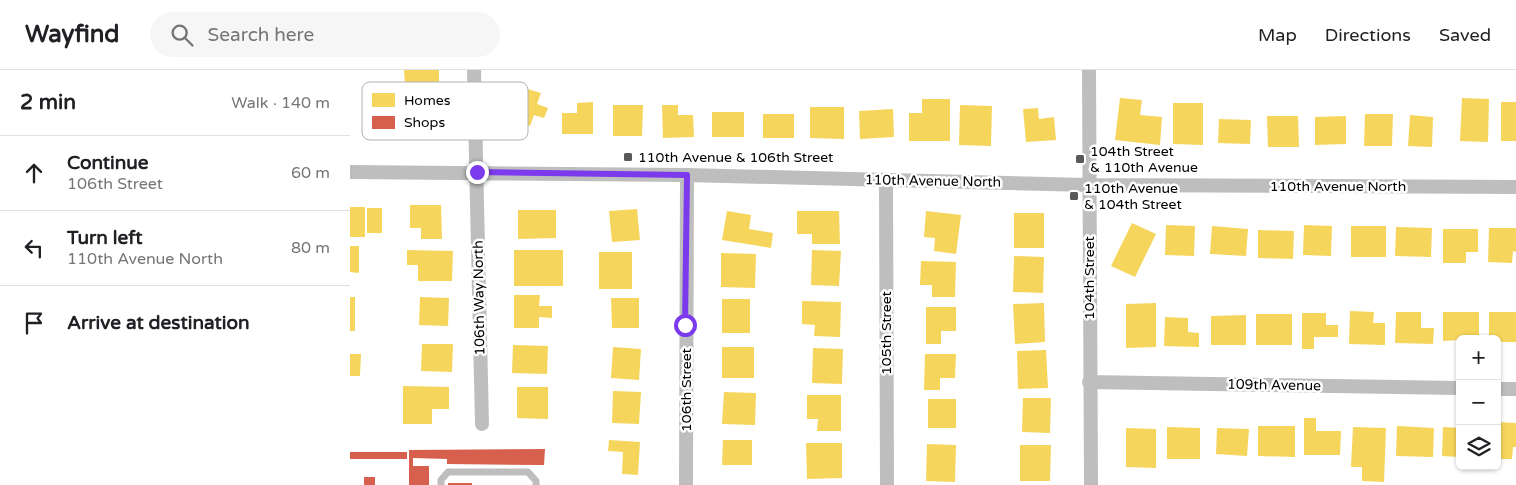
<!DOCTYPE html>
<meta charset="utf-8">
<style>
:root{--surface:#fff;--page:#f6f6f6;--text:#202124;--muted:#757577;--line:#e0e0e0}
body{margin:0;font-family:"Varela Round",sans-serif;background:var(--page);color:var(--text)}
.controls{position:absolute;right:15px;bottom:15px;display:grid;overflow:hidden;border-radius:8px;box-shadow:0 1px 4px #0004}
.controls button{width:45px;height:45px;display:grid;place-items:center;padding:0;border:0;border-bottom:1px solid var(--line);background:var(--surface);color:var(--text);font:25px sans-serif}
.stop{position:absolute;width:15px;height:15px;margin:-11px;border:4px solid #7c3aed;border-radius:50%;background:#fff}
.stop.end{background:#7c3aed;border-color:#fff;box-shadow:0 1px 5px #0008}
.list{margin:0;padding:0;list-style:none}
h2{display:flex;justify-content:space-between;align-items:center;height:65px;margin:0;padding:0 20px;font-size:21px}
h2 small{font-size:16px;font-weight:400;color:var(--muted)}
.list li{display:grid;grid-template-columns:32px 1fr auto;gap:15px;align-items:center;box-sizing:border-box;height:75px;padding:0 20px;border-top:1px solid var(--line)}
.list b{display:block;font-size:19px;white-space:nowrap}
.list p{margin:0;font-size:16px;white-space:nowrap;color:var(--muted)}
.list em{font-size:16px;font-style:normal;color:var(--muted)}
.icon{flex:none;width:28px;height:28px;fill:none;stroke:currentColor;stroke-width:2;stroke-linecap:round;stroke-linejoin:round}
.map{position:relative;flex:none;width:1166px;height:415px;overflow:hidden}
header{display:flex;align-items:center;gap:30px;box-sizing:border-box;height:70px;padding:0 25px;background:var(--surface);border-bottom:1px solid var(--line)}
header strong{font-size:24px}
nav{display:flex;gap:28px;margin-inline-start:auto;font-size:18px}
.search{width:350px;height:45px;background:var(--page);display:flex;align-items:center;gap:12px;box-sizing:border-box;padding:0 18px;border-radius:28px;color:var(--muted);font-size:19px}
main{display:flex}
aside{flex:1;background:var(--surface)}
.map>svg:first-child{display:block}
.homes{fill:#f6d55c}
.shops{fill:#d6604d}
.lines{fill:none;stroke-linecap:round;stroke-linejoin:round}
.lane{stroke:#bebebe;stroke-width:7}
.street{stroke:#bebebe;stroke-width:14}
.route{stroke:#7c3aed;stroke-width:6}
.poi-dot{fill:#595959;stroke:#fff;stroke-width:2}
.labels{text-anchor:middle;dominant-baseline:central;stroke-width:5;stroke-linejoin:round;paint-order:stroke}
.poi-label{font-size:14px;fill:#000;stroke:#fff;text-anchor:start}
.street-label{font-size:14px;fill:#000;stroke:#fff}
.key{fill:#fff;stroke:#b2b2b2;stroke-width:1}
.key-label{font-size:14px;fill:#000}
</style>
<header>
<strong>Wayfind</strong>
<div class="search"><svg class="icon" aria-label="search" viewBox="0 0 24 24"><circle cx="10" cy="10" r="6"/><path d="M15 15l6 6"/></svg>Search here</div>
<nav><a>Map</a><a>Directions</a><a>Saved</a></nav>
</header>
<main>
<aside>
<h2>2 min<small>Walk · 140 m</small></h2>
<ul class="list">
<li><svg class="icon" aria-label="ahead" viewBox="0 0 24 24"><path d="M12 20V5M6 11l6-6 6 6"/></svg><div><b>Continue</b><p>106th Street</p></div><em>60 m</em></li>
<li><svg class="icon" aria-label="left" viewBox="0 0 24 24"><path d="M17 20v-9H6M10 6l-5 5 5 5"/></svg><div><b>Turn left</b><p>110th Avenue North</p></div><em>80 m</em></li>
<li><svg class="icon" aria-label="arrive" viewBox="0 0 24 24"><path d="M6 21V4h12l-3 4 3 4H6"/></svg><div><b>Arrive at destination</b></div></li>
</ul>
</aside>
<div class="map">
<svg width="1166" height="415" viewBox="0 0 1166 415">
<rect width="100%" height="100%" fill="#fff"/>
<path class="homes" d="M54,0H89V15L55,16Z
M171,17L191,23L187,34L198,38L194,48L184,45L180,56L160,49Z
M770,28L792,30L790,45L812,47L810,75L765,70Z
M1112,28L1139,29L1138,72L1110,71Z
M572,29H600V71H559V43H572Z
M243,32V64H212V43H227V33Z
M1151,32H1166V71H1151Z
M823,33H853V75L823,74Z
M263,35H293L292,66H263Z
M312,35H328V45H343L344,67L313,68Z
M610,35L642,36L641,76L609,75Z
M460,37H494V69L460,68Z
M688,38L689,49L704,47L706,70L676,72L673,39Z
M543,39L544,67L510,69L509,41Z
M362,42H394V67H362Z
M413,44H444V68H413Z
M1015,44H1043L1042,76H1014Z
M1060,45L1083,47L1082,77L1058,76Z
M917,46H948L949,77H918Z
M996,46V74L965,75V47Z
M869,49L901,50L900,74L868,73Z
M60,135H91L92,169H71V158H60Z
M0,137H15V167H0Z
M17,138H32V163H17Z
M287,139L290,170L262,172L259,141Z
M168,140H206V168L168,169Z
M377,141L401,145L399,159L423,163L421,178L372,170Z
M447,141H489L490,174H462V164H447Z
M576,141L611,145L606,184L584,181L585,168L574,167Z
M664,143H694V178H664Z
M782,153L806,164L785,207L761,196Z
M816,155L845,156L844,186L815,185Z
M954,155L982,156L981,186L953,185Z
M862,156L898,159L896,186L860,184Z
M1001,156H1036V187H1001Z
M1046,157L1082,158L1081,187L1045,186Z
M1139,158H1166V182L1163,181L1162,193L1138,192Z
M1093,159H1128V182H1116V193H1093Z
M908,160L944,161L943,189L908,188Z
M0,176H9V203L0,202Z
M57,180L103,181L102,211H68V195H57Z
M164,180H213V216H164Z
M462,180L491,181L489,216L461,215Z
M249,182H282V219H249Z
M371,183L406,184L405,218L371,217Z
M664,186L694,187L693,223L663,222Z
M571,191L606,192L605,227H582V215H570Z
M164,225H190L189,236H202V248L189,247V258H164Z
M0,227H5V261H0Z
M70,227L99,228L98,256L69,255Z
M261,228H289V258H262Z
M372,229H400V263H372Z
M452,231L491,232L490,267L464,266L465,255L452,254Z
M694,233L695,272L665,274L663,234Z
M806,233V277L776,278V234Z
M576,237H606V261H591V274H576Z
M1000,241L1024,242L1023,253H1035V275L999,274Z
M1046,242H1071V258H1084L1083,274L1045,273Z
M1093,242H1129V269L1093,271Z
M1139,242H1166V272H1147V269H1139Z
M952,243H976V255H988V267H964V279H952Z
M906,244H942V275H906Z
M896,245V275H861V246Z
M815,247L838,248V262L849,263V277L814,276Z
M72,274H103L102,302L71,301Z
M163,275L198,276L197,304L162,303Z
M263,277L291,279L289,310L261,308Z
M372,277H404V308H372Z
M463,278L493,279L492,314L462,313Z
M696,280L698,318L668,319L667,281Z
M0,284H11L10,306H0Z
M575,284H606L605,308H590V320H574Z
M53,316L99,317V339H82V354H53Z
M167,317H198V349L167,348Z
M263,321L291,322L289,354L262,353Z
M374,322L406,323L405,355L372,354Z
M457,325H491V361H467L468,349H457Z
M673,328H701L700,363L672,362Z
M578,329H606V358H578Z
M954,348H966V361H991L990,385H954Z
M1147,352L1166,353V377H1163L1162,389H1147Z
M908,356H945V387L908,386Z
M1047,356L1084,358L1083,387L1046,386Z
M817,357L850,358V389H817Z
M1003,357L1036,358L1034,412L1012,411V397H1001Z
M1093,357L1110,358V387L1092,386Z
M776,358L806,359V398L776,397Z
M867,358L899,359L897,386L866,384Z
M259,370L290,372L288,405L272,404L273,382L258,381Z
M373,370H402V395H372Z
M456,373H492V408L457,409Z
M577,374L606,375L605,412L576,411Z
M670,375H701L700,411H670Z"/>
<path class="shops" d="M195,379L194,395L97,394V389L63,388V396H79V415H59V380Z
M0,382H57V389H0Z
M14,407H25V415H14Z
M98,413H122V415H98Z"/>
<g class="lines">
<path class="lane" d="M91,415V410L98,402H178L186,411V415"/>
<path class="street" d="M124,0L132,354
M739,0L741,415
M0,102L337,105L739,115L1166,117
M536,110L537,415
M739,312L1110,318
M1147,319H1166
M336,415L337,105"/>
</g>
<g class="lines">
<path class="route" d="M127,102L337,105L335,255"/>
</g>
<g class="poi-dot">
<rect x="273" y="82" width="10" height="10" rx="2.5"/>
<rect x="725" y="84" width="10" height="10" rx="2.5"/>
<rect x="719" y="121" width="10" height="10" rx="2.5"/>
</g>
<g class="labels">
<g class="poi-label">
<text x="740" y="81">104th Street<tspan x="740" dy="16">&amp; 110th Avenue</tspan></text>
<text x="288" y="87">110th Avenue &amp; 106th Street</text>
<text x="734" y="118">110th Avenue<tspan x="734" dy="16">&amp; 104th Street</tspan></text>
</g>
<g class="street-label">
<text transform="translate(583 111) rotate(1)">110th Avenue North</text>
<text x="988" y="116">110th Avenue North</text>
<text transform="translate(739 208) rotate(-90)">104th Street</text>
<text transform="translate(129 228) rotate(-91)">106th Way North</text>
<text transform="translate(536 263) rotate(-90)">105th Street</text>
<text transform="translate(924 315) rotate(1)">109th Avenue</text>
<text transform="translate(336 320) rotate(-90)">106th Street</text>
</g>
</g>
<rect x="12" y="12" width="166" height="58" rx="8" class="key"/>
<rect x="22" y="23" width="23" height="14" fill="#f6d55c"/>
<rect x="22" y="46" width="23" height="13" fill="#d6604d"/>
<g class="key-label">
<text x="54" y="35">Homes</text>
<text x="54" y="57">Shops</text>
</g>
</svg>
<div class="controls">
<button>+</button>
<button>−</button>
<button><svg class="icon" aria-label="layers" viewBox="0 0 24 24"><path d="M12 4l9 5-9 5-9-5zM3 14l9 5 9-5"/></svg></button>
</div>
<div class="stop" style="left:335px;top:255px"></div>
<div class="stop end" style="left:127px;top:102px"></div>
</div>
</main>
